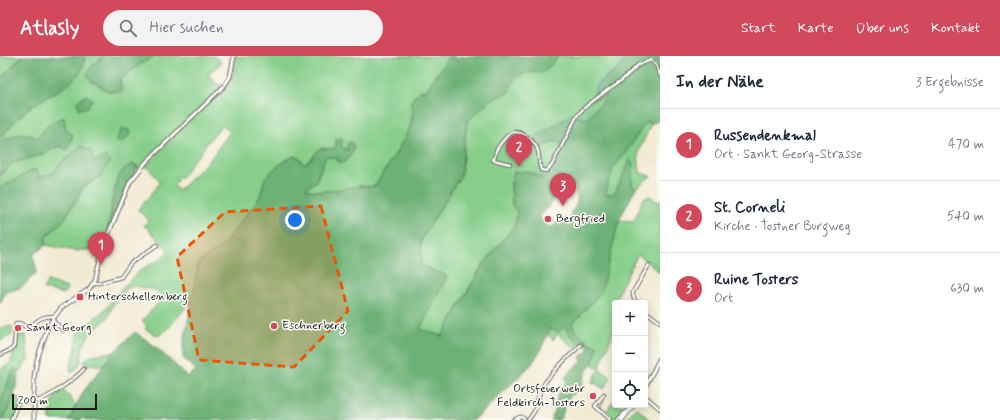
<!DOCTYPE html>
<html lang="de">
<meta charset="utf-8">
<style>
:root{--surface:#fff;--page:#f2f2f3;--text:#1f2937;--muted:#747a83;--line:#e0e1e3;--accent:#d1495b}
body{margin:0;font-family:Mynerve,sans-serif;background:var(--page);color:var(--text)}
.controls{position:absolute;right:12px;bottom:12px;display:grid;overflow:hidden;border-radius:4px;box-shadow:0 2px 10px #0003}
.controls button{width:36px;height:36px;display:grid;place-items:center;padding:0;border:0;border-bottom:1px solid var(--line);background:var(--surface);color:var(--text);font:20px sans-serif}
.scale{position:absolute;left:12px;bottom:10px;width:85px;box-sizing:border-box;padding-left:4px;border:2px solid #1c1c1c;border-top:0;font-size:11px;line-height:14px;white-space:nowrap;color:#1c1c1c;-webkit-text-stroke:3px #fdfcf7;paint-order:stroke}
.you{position:absolute;left:295px;top:164px;width:14px;height:14px;margin:-10px;border:3px solid #fff;border-radius:50%;background:#1a73e8;box-shadow:0 0 0 6px #1a73e833}
.badge{display:grid;place-items:center;width:26px;height:26px;border-radius:50%;background:var(--accent);color:#fff;font-size:13px;font-weight:700}
.pin{position:absolute;translate:-50% -33px;filter:drop-shadow(0 1px 2px #0008)}
.pin::after{content:'';position:absolute;top:21px;width:14px;height:12px;background:inherit;clip-path:polygon(0 0,100% 0,50% 100%)}
.list{margin:0;padding:0;list-style:none}
h2{display:flex;justify-content:space-between;align-items:center;height:52px;margin:0;padding:0 16px;font-size:17px}
h2 small{font-size:13px;font-weight:400;color:var(--muted)}
.list li{display:grid;grid-template-columns:26px 1fr auto;gap:12px;align-items:center;box-sizing:border-box;height:72px;padding:0 16px;border-top:1px solid var(--line)}
.list b{display:block;font-size:15px;white-space:nowrap}
.list p{margin:0;font-size:13px;white-space:nowrap;color:var(--muted)}
.list em{font-size:13px;font-style:normal;color:var(--muted)}
.icon{flex:none;width:22px;height:22px;fill:none;stroke:currentColor;stroke-width:2;stroke-linecap:round;stroke-linejoin:round}
.map{position:relative;flex:none;width:660px;height:364px;overflow:hidden}
header{display:flex;align-items:center;gap:24px;box-sizing:border-box;height:56px;padding:0 20px;background:var(--accent);color:#fff}
header strong{font-size:19px}
nav{display:flex;gap:22px;margin-inline-start:auto;font-size:14px}
.search{width:280px;height:36px;background:var(--page);display:flex;align-items:center;gap:10px;box-sizing:border-box;padding:0 14px;border-radius:22px;color:var(--muted);font-size:15px}
main{display:flex}
aside{flex:1;background:var(--surface)}
.map>svg:first-child{display:block}
.green{fill:#86ce89;stroke:#517552;fill-rule:evenodd}
.forest{fill:#6cb175;stroke:#446648;fill-rule:evenodd}
.lines{fill:none;stroke-linecap:round;stroke-linejoin:round}
.stream{stroke:#61b0db;stroke-width:1}
.minor-casing{stroke:#67645c;stroke-width:4.5}
.tertiary-casing{stroke:#67645c;stroke-width:5}
.secondary-casing{stroke:#67645c;stroke-width:5}
.minor{stroke:#fff;stroke-width:2.5}
.tertiary{stroke:#fff;stroke-width:3}
.secondary{stroke:#fff;stroke-width:3}
.marked{fill:#e8590c;fill-opacity:0.2;stroke:#e8590c;stroke-width:3;stroke-dasharray:8 5;stroke-linejoin:round}
.poi-dot{fill:#d1495b;stroke:#fdfcf7;stroke-width:1.5}
.labels{text-anchor:middle;dominant-baseline:central;stroke-width:3;stroke-linejoin:round;paint-order:stroke}
.poi-label{font-size:12px;fill:#1c1c1c;stroke:#fdfcf7;text-anchor:start}
</style>
<header>
<strong>Atlasly</strong>
<div class="search"><svg class="icon" aria-label="search" viewBox="0 0 24 24"><circle cx="10" cy="10" r="6"/><path d="M15 15l6 6"/></svg>Hier suchen</div>
<nav><a>Start</a><a>Karte</a><a>Über uns</a><a>Kontakt</a></nav>
</header>
<main>
<div class="map">
<svg width="660" height="364" viewBox="0 0 660 364">
<rect width="100%" height="100%" fill="#fdfcf7"/>
<filter id="ink" filterUnits="userSpaceOnUse"><feTurbulence type="fractalNoise" baseFrequency=".025" numOctaves="2"/><feDisplacementMap in="SourceGraphic" scale="8" xChannelSelector="R" yChannelSelector="G"/><feConvolveMatrix kernelMatrix="1 2 1 2 8 2 1 2 1" color-interpolation-filters="sRGB"/></filter>
<filter id="wash" filterUnits="userSpaceOnUse"><feTurbulence type="fractalNoise" baseFrequency=".012" numOctaves="4" result="noise"/><feDisplacementMap in="SourceGraphic" scale="16" xChannelSelector="R" yChannelSelector="G"/><feGaussianBlur stdDeviation="0.9" result="paint"/><feColorMatrix in="noise" values="0 0 0 0 0 0 0 0 0 0 0 0 0 0 0 0 0 1.4 0 .05"/><feComposite in="paint" operator="in"/></filter>
<g filter="url(#wash)">
<rect width="100%" height="100%" fill="#f2ebd4"/>
<path class="green" d="M0,0H22L0,24Z
M84,0H104L91,11L92,26L98,28L108,35L119,36L120,24L135,12L154,0H215L220,5V8L208,18L218,29L221,28L223,30L137,114L138,110L118,120C116,128 114,136 112,144C110,154 112,167 107,175C102,184 95,180 97,193L75,195L46,189V181L64,164L84,130L100,121L94,106L40,121L35,113L0,132V120L12,107L38,100L60,90L67,94L64,61L48,68L38,82L23,78L0,85V82C9,73 18,61 28,53C45,39 86,27 84,0Z
M235,0L246,1L249,0H454L460,1L458,5L456,3L436,18L426,35H420L410,46C412,51 413,56 412,61C410,79 385,113 375,130C370,131 364,130 359,130C338,132 326,139 305,133L316,125L326,100L335,102L339,106L346,105L353,96L342,92L341,89L336,87L337,90L334,93L322,92C315,97 311,103 305,109L302,107L301,103L295,100L288,103L276,111L265,122L260,141L223,189L199,206L192,244L167,274L158,280L145,273L147,270L142,265L163,242L155,234L134,230L127,233L113,249L107,263L91,276L83,290L80,307L76,313L72,316L69,315L71,313L70,309C75,299 78,289 76,278L106,252L119,236L140,214L160,203L169,195L144,169L149,164L138,154L159,128V124L147,111H144L201,53L215,41L220,39L232,21L233,17L236,14H233ZM222,69L230,76L211,102L179,134L173,129L185,117L194,103L200,98L206,88Z
M559,0H630L616,15L598,27L609,39L586,63L548,74L524,88L535,90L538,93L555,85L565,89L555,111L543,122L526,115L514,116L511,127L512,149L517,156L515,169L482,210L441,281L419,273L447,221L421,209V184L461,119L466,73L468,65L490,44L509,36C512,15 528,17 545,15Z
M647,65L651,68L638,97L640,117L651,120L636,132L632,130L633,107L615,138L605,139L613,112L623,100Z
M650,140L658,146L660,143V217L638,198L621,231L615,247V272L599,312L593,309V306L597,292L586,284L574,292L558,278L553,284L546,277L550,272L572,269L600,236L619,164L634,165L643,143Z
M48,225L67,232L64,238L43,233Z
M12,270V279L0,285V272Z
M26,279L28,304L19,317L15,312L0,348V314L10,307L14,295L17,280Z
M114,296L103,310L83,307C89,296 103,298 114,296Z
M599,313L611,321L604,333L595,327L594,328L592,327Z
M63,333L76,349L69,364H50C48,352 54,339 63,333Z
M14,340L20,342L19,358L16,364H3Z
M605,343L600,351L607,355L614,344L615,349H621L626,352L614,364L599,352V350Z
M637,352L649,363L648,364H625L635,353Z"/>
<path class="forest" d="M22,0H84C87,27 45,39 28,53C18,61 9,73 0,82V24Z
M104,0H154L135,12L120,24V27L122,32L121,35L119,36L105,34L98,28L92,26L89,22L87,17L89,14Z
M461,0H559L545,15C529,17 512,15 509,36L490,44L468,65L466,73L461,119L421,184V209L447,220L420,273L442,280L482,210L515,169L517,156L512,149L511,127L514,116L526,115L543,122L555,111L565,89L555,85L538,93L535,90L525,95L524,88L571,59L586,63L608,40L591,45L598,27L616,15L630,0H660V64L651,68L647,65L623,100L613,112L605,139L615,137L630,104L633,107L632,130L636,132L619,164L601,236L572,269L575,274L591,288L597,289C597,302 589,310 584,321C583,324 583,327 581,330C577,336 570,340 565,345C564,352 564,358 559,364H551L555,355V347L559,337L567,325L565,321C569,319 570,314 574,312C577,310 579,309 582,306L580,301L581,299H584L588,294L586,287L582,288L571,280L564,271L559,276L550,273L539,297L531,309L474,364H85L84,361L81,364H69L83,336L114,296L135,276L155,290L188,321L196,314L183,302V291L199,206L223,189L260,141L265,122L276,111L288,103L295,100L299,101L302,107L305,108L312,102L319,93H334L336,90V84L341,81L343,86L341,89L342,92L348,94L347,88L350,86L353,88L354,91C352,98 349,104 342,107L335,102L326,100L316,125L306,133C326,139 339,132 359,130C364,130 369,131 375,130C385,113 410,79 412,61C413,56 412,51 410,46L420,35H426L448,2L451,1L458,5ZM567,124L575,131C577,141 580,149 570,156L572,160L568,164L565,162L559,166L556,167L555,170L549,171L539,161L548,152L560,128Z
M87,39L92,43L87,52L79,53L77,46L83,41Z
M64,61L66,73L73,79L67,94L60,90L38,100L12,107L0,120V85L23,77L38,82L48,68Z
M122,73L129,74L130,78L122,87L116,85Z
M81,90L91,95L94,106L105,100L110,106L100,121L84,130L64,164L46,181V189L33,199L37,216L22,231L5,237L0,248V132L35,113L40,121L55,116L56,111Z
M132,108L138,110L107,176L111,156L112,146L118,120L124,113Z
M15,312L19,317L14,340L3,364H0V348L10,320Z"/>
<g class="lines">
<path class="stream" d="M594,40L604,21L615,13L628,0
M553,111L577,64L592,49"/>
</g>
</g>
<g filter="url(#ink)">
<g class="lines">
<defs>
<path id="minor" d="M510,108L493,104C496,100 495,99 496,95C497,91 504,84 507,80C517,70 532,82 537,92C540,99 538,107 541,114L546,115L552,109L577,60L584,52L610,32L622,24L638,9L651,4L656,9L660,19
M94,227H99L121,221L131,207L157,189
M636,247L633,240V236L649,209
M645,255L660,266
M52,264L63,274
M0,299L12,293L14,290L16,267H20L29,273C36,264 42,260 55,260
M604,338L595,350L611,364
M645,340L660,353
M11,364L18,347C24,346 31,347 37,345C49,342 76,322 84,313
M513,364L520,361H522L525,364
M528,364C539,351 535,349 540,336C544,322 570,299 581,289"/>
<path id="tertiary" d="M34,364V321L37,304L48,271L55,260L62,251L89,233L95,224L103,191L130,126L147,105L224,30L230,21L234,0"/>
<path id="secondary" d="M645,331L660,302
M618,364L628,354H630
M622,364L634,349"/>
</defs>
<use href="#minor" class="minor-casing"/>
<use href="#tertiary" class="tertiary-casing"/>
<use href="#secondary" class="secondary-casing"/>
<use href="#minor" class="minor"/>
<use href="#tertiary" class="tertiary"/>
<use href="#secondary" class="secondary"/>
</g>
</g>
<path class="marked" d="M321,150L348,255L294,311L199,304L177,201L225,156Z"/>
<g class="poi-dot">
<circle cx="548" cy="163" r="4"/>
<rect x="76" y="237" width="8" height="8" rx="2"/>
<circle cx="274" cy="270" r="4"/>
<circle cx="18" cy="272" r="4"/>
<circle cx="593" cy="340" r="4"/>
</g>
<g class="labels">
<g class="poi-label">
<text x="556" y="163">Bergfried</text>
<text x="88" y="241">Hinterschellenberg</text>
<text x="282" y="270">Eschnerberg</text>
<text x="26" y="272">Sankt Georg</text>
<text x="585" y="333" text-anchor="end">Ortsfeuerwehr<tspan x="585" dy="14">Feldkirch-Tosters</tspan></text>
</g>
</g>
</svg>
<div class="controls">
<button>+</button>
<button>−</button>
<button><svg class="icon" aria-label="locate" viewBox="0 0 24 24"><circle cx="12" cy="12" r="6"/><path d="M12 2v4M12 18v4M2 12h4M18 12h4"/></svg></button>
</div>
<div class="scale">200 m</div>
<div class="you"></div>
<div class="pin badge" style="left:101px;top:209px">1</div>
<div class="pin badge" style="left:519px;top:111px">2</div>
<div class="pin badge" style="left:563px;top:150px">3</div>
</div>
<aside>
<h2>In der Nähe<small>3 Ergebnisse</small></h2>
<ul class="list">
<li><span class="badge">1</span><div><b>Russendenkmal</b><p>Ort · Sankt Georg-Strasse</p></div><em>470 m</em></li>
<li><span class="badge">2</span><div><b>St. Corneli</b><p>Kirche · Tostner Burgweg</p></div><em>540 m</em></li>
<li><span class="badge">3</span><div><b>Ruine Tosters</b><p>Ort</p></div><em>630 m</em></li>
</ul>
</aside>
</main>
